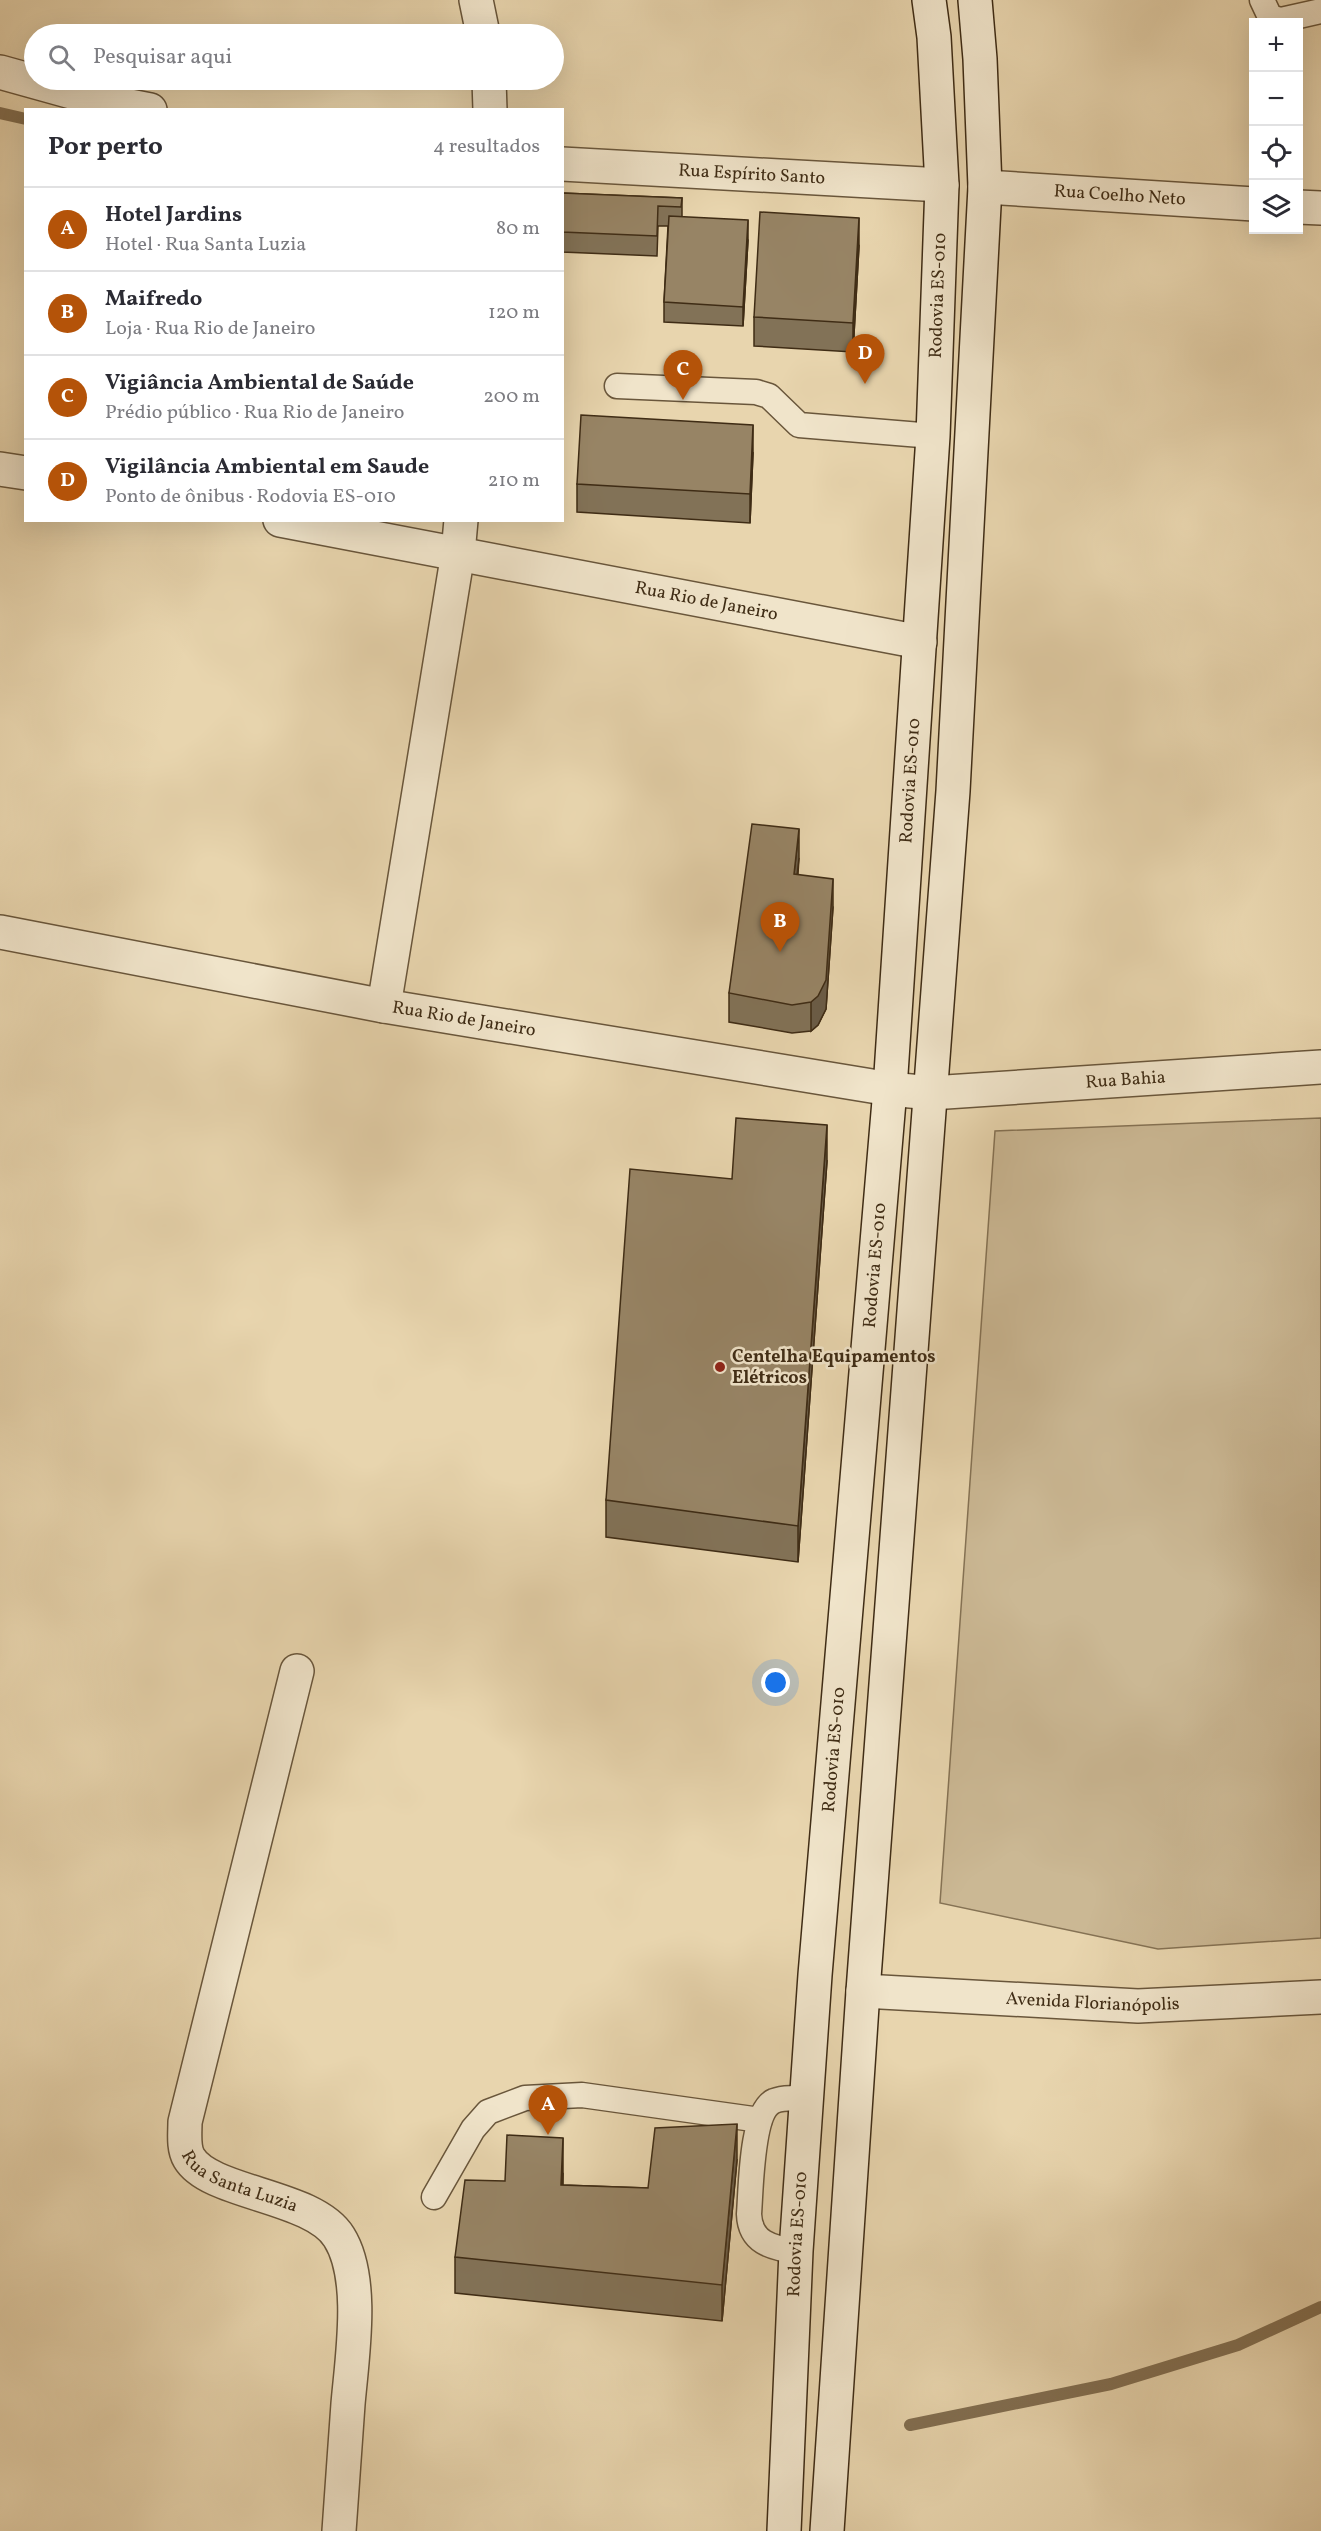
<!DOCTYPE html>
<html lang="pt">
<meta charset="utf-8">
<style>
:root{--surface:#fff;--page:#f7f7f7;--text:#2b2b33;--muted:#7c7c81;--line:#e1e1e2;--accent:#b45309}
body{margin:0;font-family:Vollkorn,serif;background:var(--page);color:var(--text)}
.controls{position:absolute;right:18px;top:18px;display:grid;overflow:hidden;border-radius:0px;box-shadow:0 6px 24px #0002}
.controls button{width:54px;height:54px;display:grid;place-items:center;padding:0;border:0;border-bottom:2px solid var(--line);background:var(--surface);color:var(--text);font:30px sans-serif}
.you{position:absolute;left:776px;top:1683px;width:21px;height:21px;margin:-15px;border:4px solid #fff;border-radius:50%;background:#1a73e8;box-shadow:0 0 0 9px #1a73e833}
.badge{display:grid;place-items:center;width:39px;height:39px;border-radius:50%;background:var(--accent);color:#fff;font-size:20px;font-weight:700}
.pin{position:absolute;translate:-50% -50px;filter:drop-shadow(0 2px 3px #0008)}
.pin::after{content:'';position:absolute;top:32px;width:21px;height:18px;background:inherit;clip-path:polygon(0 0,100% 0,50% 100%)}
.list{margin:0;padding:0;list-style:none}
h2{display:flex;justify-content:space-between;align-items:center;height:78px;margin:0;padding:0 24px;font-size:26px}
h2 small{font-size:20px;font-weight:400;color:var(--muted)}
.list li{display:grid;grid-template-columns:39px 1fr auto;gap:18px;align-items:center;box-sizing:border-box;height:84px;padding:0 24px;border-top:2px solid var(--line)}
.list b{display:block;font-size:22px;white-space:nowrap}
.list p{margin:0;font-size:20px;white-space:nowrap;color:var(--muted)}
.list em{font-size:20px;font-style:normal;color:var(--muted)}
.icon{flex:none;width:33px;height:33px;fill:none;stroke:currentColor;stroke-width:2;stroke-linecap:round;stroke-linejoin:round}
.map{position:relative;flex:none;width:1321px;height:2531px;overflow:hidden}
.search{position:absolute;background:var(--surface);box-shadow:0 6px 24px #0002;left:24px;top:24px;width:540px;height:66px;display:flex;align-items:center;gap:15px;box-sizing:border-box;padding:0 21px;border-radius:33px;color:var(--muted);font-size:22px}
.panel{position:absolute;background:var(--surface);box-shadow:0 6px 24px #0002;left:24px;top:108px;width:540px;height:414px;border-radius:0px}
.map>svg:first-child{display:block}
.green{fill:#cbb894;stroke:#857254;stroke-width:1.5}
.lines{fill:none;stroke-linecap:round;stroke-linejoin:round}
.stream{stroke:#826f52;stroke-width:12}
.lane-casing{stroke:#69563b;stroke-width:27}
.street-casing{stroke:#69563b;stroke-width:36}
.secondary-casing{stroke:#3f2c15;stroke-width:36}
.lane{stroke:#f0e4ca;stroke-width:24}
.street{stroke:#f0e4ca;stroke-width:33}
.secondary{stroke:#f0e4ca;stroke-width:33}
.wall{fill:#827257;stroke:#3f2c15;stroke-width:1.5}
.shaded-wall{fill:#6a5c47;stroke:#3f2c15;stroke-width:1.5}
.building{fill:#978465;stroke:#3f2c15;stroke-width:1.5}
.poi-dot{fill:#8f2418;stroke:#f0e4ca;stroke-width:2}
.labels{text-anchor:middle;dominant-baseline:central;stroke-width:5;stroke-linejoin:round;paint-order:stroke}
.street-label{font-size:18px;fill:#3f2c15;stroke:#f0e4ca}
.poi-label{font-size:18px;font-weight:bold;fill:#3f2c15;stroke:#f0e4ca;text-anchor:start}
</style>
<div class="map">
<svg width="1321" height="2531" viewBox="0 0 1321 2531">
<rect width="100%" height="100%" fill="#e8d5ae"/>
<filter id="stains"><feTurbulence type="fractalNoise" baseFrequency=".00333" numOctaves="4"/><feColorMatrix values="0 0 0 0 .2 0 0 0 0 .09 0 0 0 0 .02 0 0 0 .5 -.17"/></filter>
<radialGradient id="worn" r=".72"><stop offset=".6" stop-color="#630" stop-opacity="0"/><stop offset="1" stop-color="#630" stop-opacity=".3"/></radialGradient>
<path class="green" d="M1321,1118V1938L1158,1949L940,1903L995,1131Z"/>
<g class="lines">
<path class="stream" d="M0,113L26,119
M910,2425L1111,2384L1238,2345L1321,2307"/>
<defs>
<path id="lane" d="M1262,0L1270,17L1281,20L1321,11
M617,386L756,392L769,396L799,425L933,436
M434,2197L473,2129L488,2112L525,2098L582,2095L760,2120
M796,2251C771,2248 750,2242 749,2214C751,2190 751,2111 774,2101C784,2097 796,2098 807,2099"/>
<g id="street">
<path d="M476,0L483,34"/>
<path d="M0,72L104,101L150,110"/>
<path d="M489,80L490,110"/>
<path id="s1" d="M562,164L942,185"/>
<path id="s2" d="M985,187L1254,204"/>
<path d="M1298,207L1321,208"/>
<path d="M0,469L26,473"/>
<path id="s3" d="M280,520L920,642"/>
<path id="s4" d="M0,932L384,1006L890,1089L931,1093L1321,1067"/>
<path d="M384,1006L458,553L461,520"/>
<path id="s5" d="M297,1671L185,2122C185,2133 183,2148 189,2158C210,2194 313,2195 339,2237C365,2278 352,2357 348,2404C345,2446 342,2489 339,2531"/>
<path id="s6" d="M863,1991L1138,2006L1321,1997"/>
</g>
<g id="secondary">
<path id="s7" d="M784,2531L796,2251L815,1975L890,1089L933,436L942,185L934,37L929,0"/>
<path d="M827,2531L863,1991L953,791L985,187L980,59L975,0"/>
</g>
</defs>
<use href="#lane" class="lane-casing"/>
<use href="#street" class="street-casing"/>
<use href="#secondary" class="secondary-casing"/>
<use href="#lane" class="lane"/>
<use href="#street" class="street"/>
<use href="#secondary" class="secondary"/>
</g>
<path class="wall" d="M562,193L682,198V217L748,240L743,326L664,322V302L668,226H658L657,256L562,252Z
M859,246L853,352L754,346V317Z
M753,453L750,523L577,512V484Z
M799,858L798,874L833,907L826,1009L818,1025L811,1031L792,1033L729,1022V993Z
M827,1161L798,1562L606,1537V1500L732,1179Z
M737,2160L722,2321L455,2293V2257L563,2174V2185L648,2188Z"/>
<path class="shaded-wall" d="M859,218V246L853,352V323Z
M748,220V240L743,326V307Z
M753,425V453L750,523V494Z
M799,829V858L794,902V874Z
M833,879V907L826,1009L818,1025L811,1031V1002Z
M827,1125V1161L798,1562V1526Z
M737,2124V2160L722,2321V2285Z
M563,2138V2174L561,2221V2185Z"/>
<path class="building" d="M562,193L682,198L681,207L658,206L657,236L562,232Z
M760,212L859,218L853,323L754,317Z
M669,216L748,220L743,307L664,302Z
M581,415L753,425L750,494L577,484Z
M752,824L799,829L794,874L833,879L826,980L818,996L811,1002L792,1005L729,993Z
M736,1118L827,1125L798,1526L606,1500L630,1169L732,1179Z
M737,2124L722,2285L455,2257L465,2180L505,2181L507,2135L563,2138L561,2185L648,2188L655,2128Z"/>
<circle class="poi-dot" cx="720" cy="1367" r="6"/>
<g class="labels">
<g class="street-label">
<text stroke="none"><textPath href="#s1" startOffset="190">Rua Espírito Santo</textPath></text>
<text stroke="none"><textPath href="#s2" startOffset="135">Rua Coelho Neto</textPath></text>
<text stroke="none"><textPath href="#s7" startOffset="2241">Rodovia ES-010</textPath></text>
<text stroke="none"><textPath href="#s3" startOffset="434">Rua Rio de Janeiro</textPath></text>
<text stroke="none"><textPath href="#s7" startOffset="1755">Rodovia ES-010</textPath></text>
<text stroke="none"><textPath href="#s4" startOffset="472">Rua Rio de Janeiro</textPath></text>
<text stroke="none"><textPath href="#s4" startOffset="1140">Rua Bahia</textPath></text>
<text stroke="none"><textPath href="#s7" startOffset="1269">Rodovia ES-010</textPath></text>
<text stroke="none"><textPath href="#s7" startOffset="783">Rodovia ES-010</textPath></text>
<text stroke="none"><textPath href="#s6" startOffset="230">Avenida Florianópolis</textPath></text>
<text stroke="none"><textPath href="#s5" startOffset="558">Rua Santa Luzia</textPath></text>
<text stroke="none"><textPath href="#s7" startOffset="297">Rodovia ES-010</textPath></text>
</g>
<g class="poi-label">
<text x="732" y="1357">Centelha Equipamentos<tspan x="732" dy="21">Elétricos</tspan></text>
</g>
</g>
<rect width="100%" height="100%" filter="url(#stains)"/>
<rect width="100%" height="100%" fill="url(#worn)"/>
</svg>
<div class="controls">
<button>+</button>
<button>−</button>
<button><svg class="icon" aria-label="locate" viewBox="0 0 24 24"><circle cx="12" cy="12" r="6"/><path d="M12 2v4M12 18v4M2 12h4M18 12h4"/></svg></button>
<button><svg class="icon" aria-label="layers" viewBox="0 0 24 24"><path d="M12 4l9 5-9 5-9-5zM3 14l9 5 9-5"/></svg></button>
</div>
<div class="you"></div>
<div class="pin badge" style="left:548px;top:2135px">A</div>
<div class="pin badge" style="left:780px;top:952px">B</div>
<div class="pin badge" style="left:683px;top:400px">C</div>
<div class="pin badge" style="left:865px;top:384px">D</div>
<div class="search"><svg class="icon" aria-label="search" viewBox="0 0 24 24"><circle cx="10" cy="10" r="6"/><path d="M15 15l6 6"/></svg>Pesquisar aqui</div>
<section class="panel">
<h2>Por perto<small>4 resultados</small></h2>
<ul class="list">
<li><span class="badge">A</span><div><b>Hotel Jardins</b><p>Hotel · Rua Santa Luzia</p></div><em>80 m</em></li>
<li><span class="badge">B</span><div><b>Maifredo</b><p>Loja · Rua Rio de Janeiro</p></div><em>120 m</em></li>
<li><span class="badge">C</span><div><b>Vigiância Ambiental de Saúde</b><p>Prédio público · Rua Rio de Janeiro</p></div><em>200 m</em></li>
<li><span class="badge">D</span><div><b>Vigilância Ambiental em Saude</b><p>Ponto de ônibus · Rodovia ES-010</p></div><em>210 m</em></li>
</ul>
</section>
</div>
